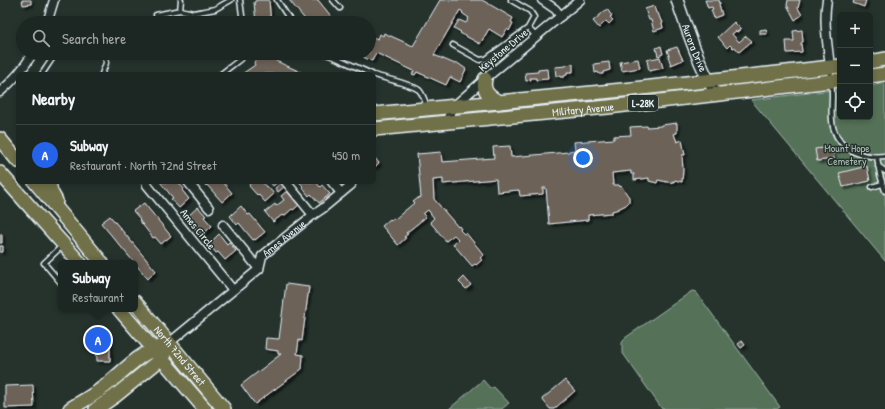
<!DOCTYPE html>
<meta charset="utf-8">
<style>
:root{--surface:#1c2622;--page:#252e2a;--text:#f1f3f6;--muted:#a0a5a5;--line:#3a4340;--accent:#2563eb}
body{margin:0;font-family:"Patrick Hand",sans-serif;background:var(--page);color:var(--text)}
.controls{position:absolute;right:12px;top:12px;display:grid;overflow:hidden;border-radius:6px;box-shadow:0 2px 6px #0003}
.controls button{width:36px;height:36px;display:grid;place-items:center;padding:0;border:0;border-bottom:1px solid var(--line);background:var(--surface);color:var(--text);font:20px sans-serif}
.you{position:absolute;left:583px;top:158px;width:14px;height:14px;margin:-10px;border:3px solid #fff;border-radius:50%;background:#1a73e8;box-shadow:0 0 0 6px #1a73e833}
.badge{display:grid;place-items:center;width:26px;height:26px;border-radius:50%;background:var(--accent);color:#fff;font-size:13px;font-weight:700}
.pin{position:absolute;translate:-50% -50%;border:2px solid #fff;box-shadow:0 1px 4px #0006}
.popup{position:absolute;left:58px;top:260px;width:80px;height:52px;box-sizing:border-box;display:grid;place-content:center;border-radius:6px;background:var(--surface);filter:drop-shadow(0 1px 3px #0005);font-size:13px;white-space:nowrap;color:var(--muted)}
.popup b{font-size:15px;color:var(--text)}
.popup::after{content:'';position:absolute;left:50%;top:100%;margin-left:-8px;border:8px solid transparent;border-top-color:var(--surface)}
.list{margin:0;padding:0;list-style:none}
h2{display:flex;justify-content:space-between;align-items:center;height:52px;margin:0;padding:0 16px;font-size:17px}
h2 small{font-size:13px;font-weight:400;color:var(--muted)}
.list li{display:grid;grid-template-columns:26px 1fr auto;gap:12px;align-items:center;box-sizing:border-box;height:60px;padding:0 16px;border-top:1px solid var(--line)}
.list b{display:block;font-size:15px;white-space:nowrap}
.list p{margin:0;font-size:13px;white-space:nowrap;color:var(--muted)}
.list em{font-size:13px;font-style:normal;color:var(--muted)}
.icon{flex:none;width:22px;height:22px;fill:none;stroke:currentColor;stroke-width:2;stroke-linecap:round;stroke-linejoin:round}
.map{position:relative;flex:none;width:885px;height:409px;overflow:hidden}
.search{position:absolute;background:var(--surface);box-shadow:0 2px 6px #0003;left:16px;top:16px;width:360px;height:44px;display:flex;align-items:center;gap:10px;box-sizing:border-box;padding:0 14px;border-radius:22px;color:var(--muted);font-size:15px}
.panel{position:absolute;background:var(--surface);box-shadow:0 2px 6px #0003;left:16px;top:72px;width:360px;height:112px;border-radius:6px}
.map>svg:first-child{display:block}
.green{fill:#547259;stroke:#9eb2a8}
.building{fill:#6d6259;stroke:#e8f1f8;filter:url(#shadow)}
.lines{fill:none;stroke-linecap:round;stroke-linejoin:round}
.service-casing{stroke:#e8f1f8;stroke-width:7}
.minor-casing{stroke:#e8f1f8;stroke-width:11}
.tertiary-casing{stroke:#e8f1f8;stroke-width:14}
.primary-casing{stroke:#e8f1f8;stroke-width:16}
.service{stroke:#26332d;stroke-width:4}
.minor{stroke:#26332d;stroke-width:8}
.tertiary{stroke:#26332d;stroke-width:11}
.primary{stroke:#6f714a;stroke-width:13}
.labels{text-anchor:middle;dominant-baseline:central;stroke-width:3;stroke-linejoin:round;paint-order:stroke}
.shield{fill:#26332d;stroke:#aeb8bb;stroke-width:1}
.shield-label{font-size:10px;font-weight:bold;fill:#e8f1f8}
.street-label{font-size:11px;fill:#e8f1f8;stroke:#26332d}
.park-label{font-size:11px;fill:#adbeb8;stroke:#26332d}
</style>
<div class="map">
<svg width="885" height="409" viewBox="0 0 885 409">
<defs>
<filter id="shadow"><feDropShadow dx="2.5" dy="2.5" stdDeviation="1" flood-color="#0009"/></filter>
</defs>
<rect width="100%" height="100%" fill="#26332d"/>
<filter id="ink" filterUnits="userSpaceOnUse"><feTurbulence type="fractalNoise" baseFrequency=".025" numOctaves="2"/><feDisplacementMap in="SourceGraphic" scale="8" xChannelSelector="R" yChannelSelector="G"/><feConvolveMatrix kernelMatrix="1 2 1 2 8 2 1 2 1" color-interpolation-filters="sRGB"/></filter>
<g filter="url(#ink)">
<path class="green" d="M885,83V261L751,100L840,89V117H870V86Z
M692,291L696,292L780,407L777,409H662L622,352V343L625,338Z
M483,380L490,388H492L494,387L509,403L502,409H449Z"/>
<path class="building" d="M22,0H31V4L23,5Z
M256,0H269L271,23H256L254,2L256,1Z
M289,0H318L331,16L329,17L330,18L341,23H308Z
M440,0H482L513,18L511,22L513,23L509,31L507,29L502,37L489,29L480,44L460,33L461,32L454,28L459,20L466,23L469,18L462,13L463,12L460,10L434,55L455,64L456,62L466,69L460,82L450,77L446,85L417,72L415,75L412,74L414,71L376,53L372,61L354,53H369V36L378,39L380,34L383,36L384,33L413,46Z
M705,0H719L720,4H719L722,15L714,18L711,10L713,9L712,7L708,8Z
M788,0H800L798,8L802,15L795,20L787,5Z
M854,0H866L864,7L853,3Z
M654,6L656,13H658L661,21L662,20L663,23H662L663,28L654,31L651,20H649L645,9Z
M607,9L612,16L610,17L613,20L609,24L606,21L599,28L593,21Z
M734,22L741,29L737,32L736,31L732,34L739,42L746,36L752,41L739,52L735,47L733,48L730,45L727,48L718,37Z
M766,29L767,34H760V30Z
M802,30L803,42L801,43L802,52L787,53L786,41H794L793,31Z
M661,46L663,54L658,56L656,48Z
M677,47L683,60L671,65L668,56H669L667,50Z
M258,53H274V59L276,61L305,74H242L255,65L254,63L257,56H259Z
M660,57L663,68L649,71L647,60Z
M638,59L640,68L622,71L620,62Z
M609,62L610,70L603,72V74H599L598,72L595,73L594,64Z
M573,64V72H567V75L564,76V77H560V76H556L555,67L566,66V65Z
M547,69L548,79L536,80V78H530L531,80L526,81L525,73L538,72V70Z
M677,123V133L674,134L677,142L682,140L685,155H682L683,170L682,182L675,180L674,182L672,181V183L658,180L657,183L649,181V178L634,180V174H631V171L612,173L613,185H619L620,187L621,186L629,197V202L626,205L616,210L612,211V213L588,215V220L549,224L546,188H543V194L520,196L519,190L497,192L496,179L443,184V179L433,180L434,199L458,227L459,226L461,229L460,230L464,234L466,233L484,255L480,258L482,260L476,265L475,264L472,266L453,244L458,239L454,235L446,241L430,222L434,218L428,210L423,214L426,217L406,233L408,234L404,237L406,238L398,245L382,226L390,219L391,220L394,218L395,219L414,203L413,202L418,198L421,197L417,154L441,152L442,162L494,158L493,147L510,146L511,157L569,152V151L575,150L574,142L614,139V136L631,135L630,127L647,126V127L661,126V125Z
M832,147L834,159L817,161L815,149Z
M374,157L379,163L374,168Z
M867,166L870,181L843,187L839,173Z
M160,182H178L184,189L182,190L189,199L179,208L171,199L173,198Z
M202,182H223L232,193L222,202L207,185L206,186Z
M248,182H262L266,187L267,186L274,194L265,202L258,194L257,195L249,186L250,185Z
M270,182H278L273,186Z
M299,182H316L320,187L322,185L330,194L319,203L311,194L309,196L302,187L303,186Z
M339,182H349L343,187Z
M281,183L284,187L278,192L275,188Z
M287,191L299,205L293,210L292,209L284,216L282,215L273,222L265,212L275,204L276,206L284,200L281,196Z
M144,203L171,236L161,244L155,237L153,238L139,220L140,219L133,211Z
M241,206L248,215L250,214L265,232L255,240V239L253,240L239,223L237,225L230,216Z
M198,207L206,216L204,217L212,226L201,236L193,226L195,225L188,216Z
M110,216L156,271L148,279L101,223Z
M0,234H2V243H0Z
M219,234L227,244L229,242L236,251L225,260L218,252L216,253L209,244Z
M0,246H3V252H0Z
M464,277L471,285L466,289L459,282Z
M286,284L309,287L302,341L299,340L297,354L303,355L302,369L255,404L241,385L281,354H278V351L265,349L266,338L279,339Z
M96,335H110V361H97Z
M742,341L745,345L741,348L738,344Z
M565,380L575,391L554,409H550L542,399Z
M33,385L34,407L5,408V386Z"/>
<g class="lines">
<defs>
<path id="service" d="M181,0L180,10L194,13L215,9L231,0
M240,0L243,23
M277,0L292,23
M333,0L340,8
M511,0L530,11L534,17L528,28L536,36
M156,15L180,10
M453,45L480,60L486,59L528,28
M323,53L334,57L372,74
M830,68C831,77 832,87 832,96C832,107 830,120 834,130C841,152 864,158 885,156
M42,74L56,53
M102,74L106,63L105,53
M221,74L247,54V53
M374,75C384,78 411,84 419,90C423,94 425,101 427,107
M877,157L880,175L885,191
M878,166L885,171
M872,187L882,184
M61,283L44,263L62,246"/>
<g id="minor">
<path d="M542,0L555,9L561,16"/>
<path d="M827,0C823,22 828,45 830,68"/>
<path d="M47,23L54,0"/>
<path d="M0,92C13,81 24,68 33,53"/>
<path d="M446,122L453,107L485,79L580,0"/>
<path d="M146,182L147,185L233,290"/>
<path d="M188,182L209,208"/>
<path d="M286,182L313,215"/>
<path d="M332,182L341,193"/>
<path d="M223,225L259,269"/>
<path id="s1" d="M169,343L259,269L262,256L313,215L322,209L351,185"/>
</g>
<g id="tertiary">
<path id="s2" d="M677,0C688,32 699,65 716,94"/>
</g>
<g id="primary">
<path d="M870,62L885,59"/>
<path d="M870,76L885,74"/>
<path d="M485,79C482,91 489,97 499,102"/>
<path d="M374,114L633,89L840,66"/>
<path id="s3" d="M374,129L608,107L840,80"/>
<path d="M0,139L18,161"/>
<path d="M0,173L80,263"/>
<path d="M35,182L102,263"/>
<path d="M49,182L51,192L56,201"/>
<path id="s4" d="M135,302L224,409"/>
<path d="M119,309L205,409"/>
<path d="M70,409C81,402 93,396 104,387C121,374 139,353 160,347"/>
<path d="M96,409L115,396L162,358L166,350"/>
</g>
</defs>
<use href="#service" class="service-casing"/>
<use href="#minor" class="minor-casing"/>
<use href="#tertiary" class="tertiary-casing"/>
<use href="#primary" class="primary-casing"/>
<use href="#service" class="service"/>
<use href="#minor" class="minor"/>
<use href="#tertiary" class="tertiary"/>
<use href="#primary" class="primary"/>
</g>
</g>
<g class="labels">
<rect class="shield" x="628" y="95" width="30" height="16" rx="3"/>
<g class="shield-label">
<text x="643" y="103">L-28K</text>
</g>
<g class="street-label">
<text stroke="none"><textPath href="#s2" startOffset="51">Aurora Drive</textPath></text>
<text transform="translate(503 50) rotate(-40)">Keystone Drive</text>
<text stroke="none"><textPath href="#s3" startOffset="210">Military Avenue</textPath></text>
<text transform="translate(198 229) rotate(51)">Ames Circle</text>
<text stroke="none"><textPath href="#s1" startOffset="158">Ames Avenue</textPath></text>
<text stroke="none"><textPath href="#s4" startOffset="70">North 72nd Street</textPath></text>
</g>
<g class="park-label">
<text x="847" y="148">Mount Hope<tspan x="847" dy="13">Cemetery</tspan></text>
</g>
</g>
</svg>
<div class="controls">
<button>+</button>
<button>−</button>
<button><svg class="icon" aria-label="locate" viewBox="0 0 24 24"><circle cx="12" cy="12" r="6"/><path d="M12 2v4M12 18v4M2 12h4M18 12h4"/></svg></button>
</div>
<div class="you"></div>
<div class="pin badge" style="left:98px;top:340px">A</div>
<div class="popup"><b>Subway</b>Restaurant</div>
<div class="search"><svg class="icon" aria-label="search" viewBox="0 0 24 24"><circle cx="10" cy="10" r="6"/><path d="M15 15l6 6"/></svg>Search here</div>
<section class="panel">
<h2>Nearby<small></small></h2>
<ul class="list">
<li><span class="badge">A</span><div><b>Subway</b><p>Restaurant · North 72nd Street</p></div><em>450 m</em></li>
</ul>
</section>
</div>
